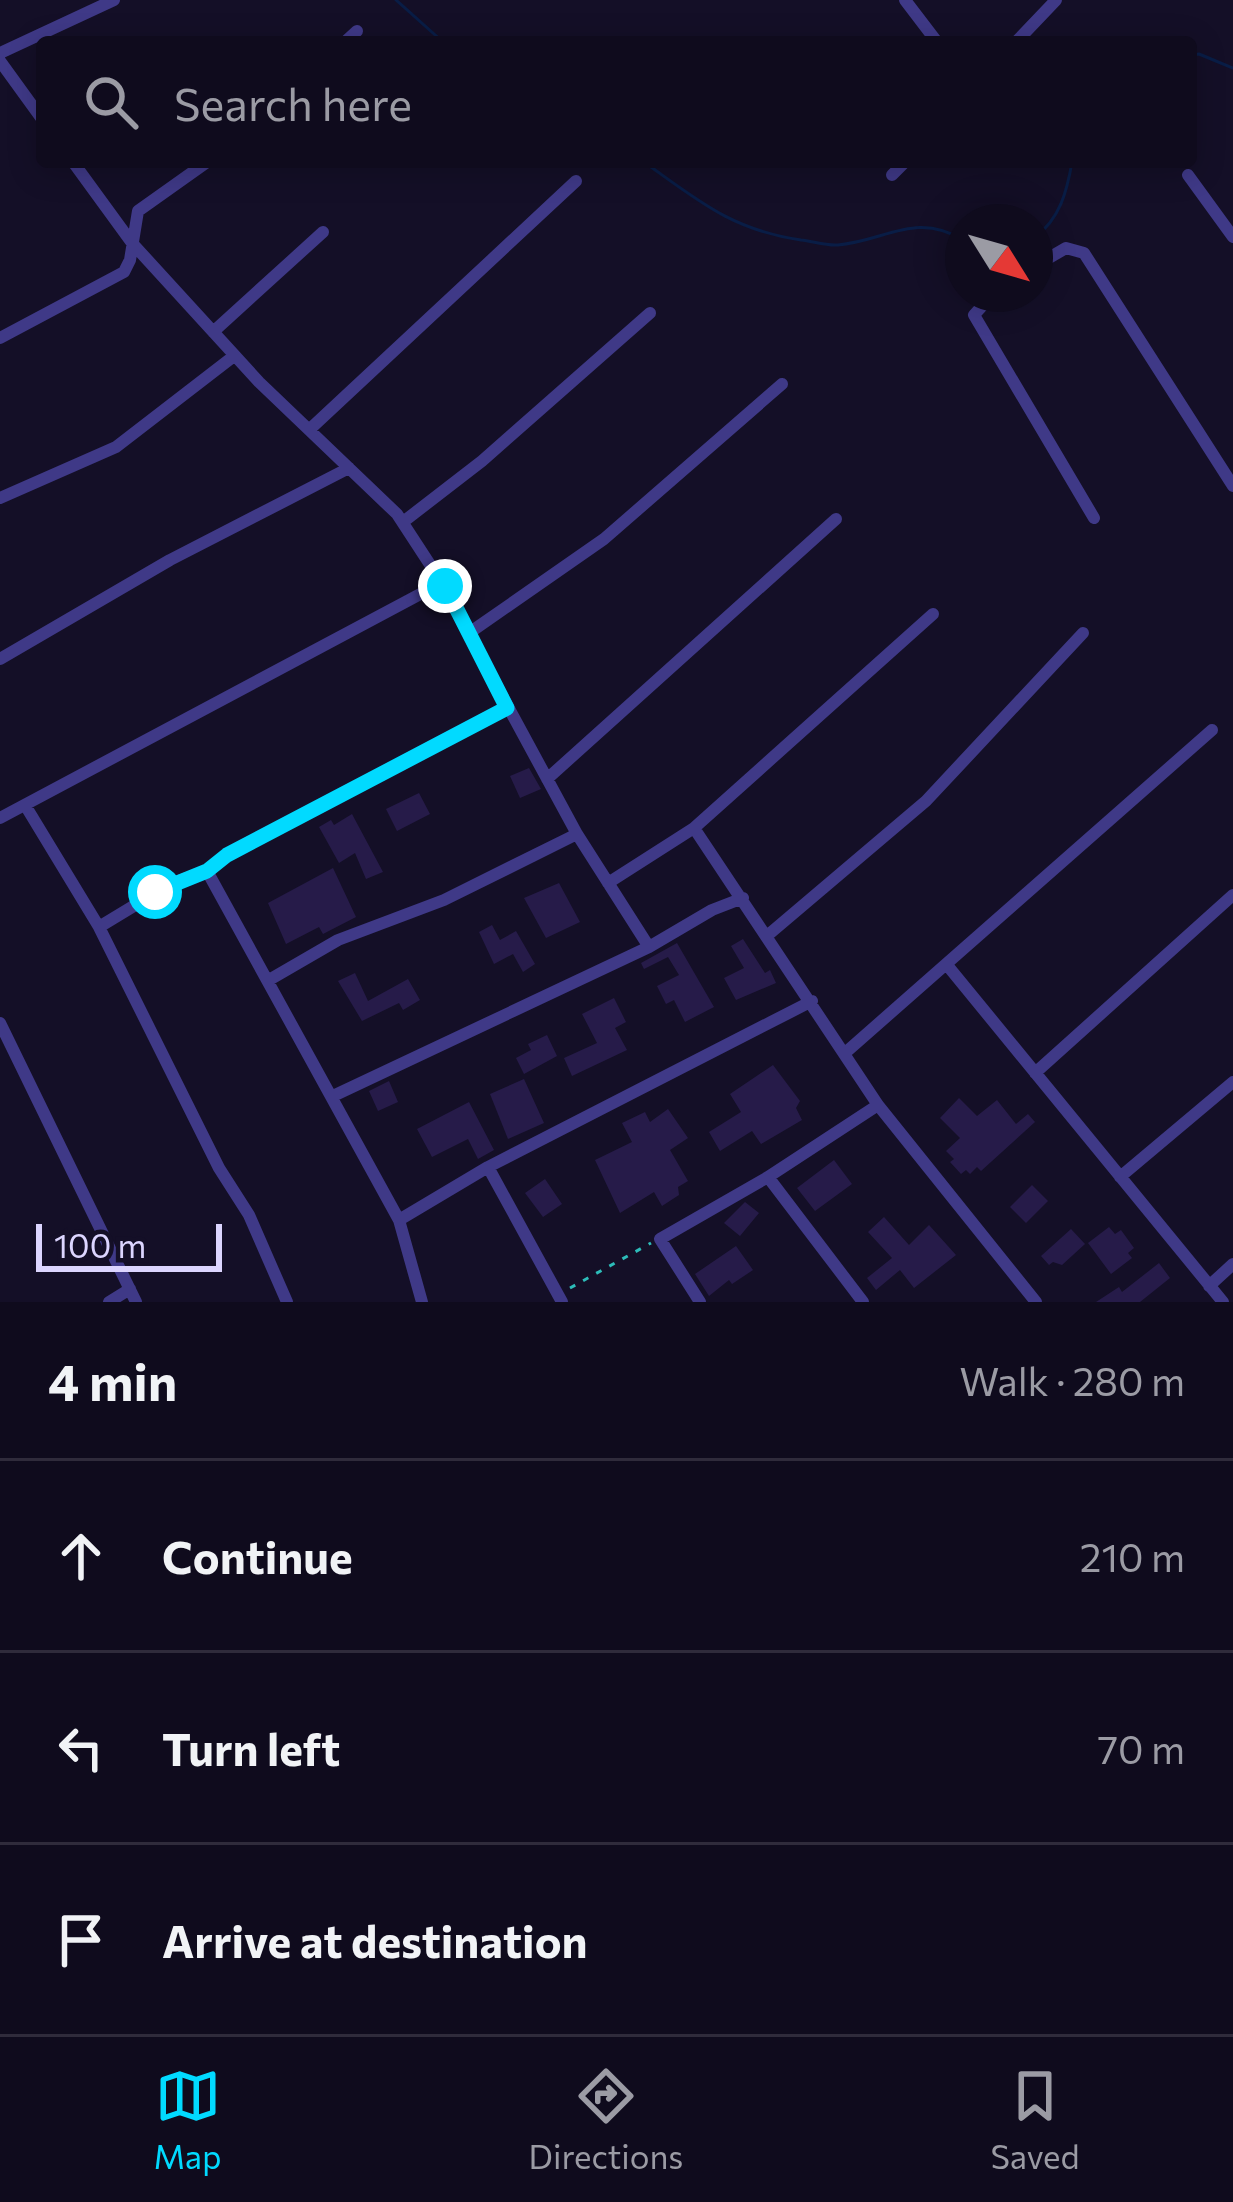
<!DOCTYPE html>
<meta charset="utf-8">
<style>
:root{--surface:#0f0b1d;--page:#1d192a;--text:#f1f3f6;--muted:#9b9ba4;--line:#2f2b3b;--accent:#01daff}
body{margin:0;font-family:Commissioner,sans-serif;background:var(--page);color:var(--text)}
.compass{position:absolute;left:945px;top:204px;width:108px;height:108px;border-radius:50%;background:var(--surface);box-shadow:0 6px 30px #0003;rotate:127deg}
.scale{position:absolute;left:36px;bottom:30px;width:186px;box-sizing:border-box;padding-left:12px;border:6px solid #dcd5ff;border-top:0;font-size:33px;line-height:42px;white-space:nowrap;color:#dcd5ff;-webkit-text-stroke:9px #140f27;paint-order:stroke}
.stop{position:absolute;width:36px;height:36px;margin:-27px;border:9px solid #01daff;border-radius:50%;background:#fff}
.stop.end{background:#01daff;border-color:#fff;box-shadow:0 3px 12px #0008}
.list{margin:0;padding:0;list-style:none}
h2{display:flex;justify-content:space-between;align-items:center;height:156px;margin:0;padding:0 48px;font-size:51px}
h2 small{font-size:39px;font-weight:400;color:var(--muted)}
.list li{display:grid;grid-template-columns:78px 1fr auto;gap:36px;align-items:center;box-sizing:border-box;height:192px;padding:0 48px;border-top:3px solid var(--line)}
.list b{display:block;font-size:45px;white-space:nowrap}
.list em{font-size:39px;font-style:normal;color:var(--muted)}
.icon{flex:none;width:66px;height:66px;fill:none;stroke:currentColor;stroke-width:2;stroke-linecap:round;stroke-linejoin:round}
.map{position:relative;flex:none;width:1233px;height:1302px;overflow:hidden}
.search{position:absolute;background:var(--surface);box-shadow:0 6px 30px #0003;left:36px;right:36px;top:36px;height:132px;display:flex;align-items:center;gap:30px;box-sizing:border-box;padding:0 42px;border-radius:12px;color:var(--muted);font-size:45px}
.sheet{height:732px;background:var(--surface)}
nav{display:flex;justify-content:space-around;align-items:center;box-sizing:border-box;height:168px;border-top:3px solid var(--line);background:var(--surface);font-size:33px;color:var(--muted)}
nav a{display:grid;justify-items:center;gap:6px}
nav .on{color:var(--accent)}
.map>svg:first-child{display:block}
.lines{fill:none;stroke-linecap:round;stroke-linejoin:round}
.stream{stroke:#091d46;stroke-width:3}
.building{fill:#261b49}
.path{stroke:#2dbcb9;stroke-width:3;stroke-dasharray:6 9;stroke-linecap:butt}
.minor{stroke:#3f3987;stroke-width:12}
.route{stroke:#01daff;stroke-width:15}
</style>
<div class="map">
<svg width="1233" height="1302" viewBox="0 0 1233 1302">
<rect width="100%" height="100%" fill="#140f27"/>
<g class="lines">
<path class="stream" d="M396,0L443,42
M1191,55L1199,54L1233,68
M644,162C699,201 732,230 801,240C812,241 826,246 838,245C885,241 916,211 963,240
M1035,237C1060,219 1067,191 1072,162"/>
</g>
<path class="building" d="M529,768L541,789L520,798L510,776Z
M419,793L430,814L397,831L386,809Z
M352,814L383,872L366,879L355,853L339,863L319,827L331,820L334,825Z
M333,868L356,917L323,934L319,927L286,944L268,903Z
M559,883L580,922L546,938L524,898Z
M492,925L500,940L516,931L535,964L523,972L513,954L494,964L479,932Z
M743,939L765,973L770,970L776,983L736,1000L724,978L744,968L731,946Z
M677,943L714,1007L685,1022L674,1000L666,1004L657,986L679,975L668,957L644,969L641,963Z
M355,973L368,1001L408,979L420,1000L403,1010L399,1003L362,1021L338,981Z
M614,998L626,1022L615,1028L627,1050L572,1076L564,1058L597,1043L582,1014Z
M547,1035L557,1056L524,1074L516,1058L531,1050L528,1044Z
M773,1065L800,1101L796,1108L802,1120L761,1144L752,1131L720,1151L709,1132L741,1112L730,1094Z
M524,1079L544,1123L508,1139L490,1094Z
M389,1081L398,1102L378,1111L369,1091Z
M959,1098L977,1116L997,1100L1016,1124L1028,1114L1035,1122L981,1171L977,1167L970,1174L966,1170L961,1174L950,1162L954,1159L946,1151L960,1138L940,1118Z
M469,1102L494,1150L478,1159L468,1139L432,1157L417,1129Z
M668,1109L688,1138L670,1150L688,1181L678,1187L679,1195L662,1206L654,1192L620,1213L595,1160L632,1142L622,1123L645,1112L650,1122Z
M834,1160L852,1184L815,1211L797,1188Z
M545,1179L562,1204L543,1217L525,1193Z
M1032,1185L1048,1201L1026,1223L1010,1207Z
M745,1202L759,1213L740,1236L724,1223Z
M884,1217L909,1245L929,1225L956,1255L914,1288L900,1270L876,1290L867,1278L892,1258L868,1232Z
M1109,1227L1115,1234L1121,1230L1134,1248L1128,1253L1132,1258L1111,1274L1088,1243Z
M1071,1229L1085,1244L1062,1265L1053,1262L1049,1265L1041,1256Z
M736,1246L753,1270L732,1284L729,1280L709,1296L695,1274Z
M1159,1263L1170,1278L1140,1302H1096L1119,1287L1122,1292Z"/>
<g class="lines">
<path class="path" d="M570,1288L651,1243"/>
<path class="minor" d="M905,0L937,42
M345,42L357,31
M1016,42L1056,0
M0,53L114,0
M0,61L42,119
M73,162L132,243L259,382L397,514L444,586
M892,175L905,162
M1188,175L1233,237
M1035,266L1066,248L1084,253L1233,486
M993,294L974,315L1094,518
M213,332L323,232
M0,338L124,272L130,260L138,211L207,162
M309,430L576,181
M0,498L116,447L234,356
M403,522L482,461L650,313
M469,633L604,539L782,384
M0,659L170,560L349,468
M547,779L836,519
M25,805L99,927L219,1168L249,1215L287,1302
M0,818L441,583L577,834L649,947
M694,828L878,1105L1036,1302
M207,871L399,1220L422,1302
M608,883L694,828L933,614
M99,927L170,884L207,871L227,855L507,708
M768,935L926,801L1083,633
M947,965L1223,1302
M269,980L338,940L444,900L577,834
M0,1023L136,1302
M845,1053L1212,730
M1035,1073L1233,895
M333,1096L649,947L712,910L743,898
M488,1167L562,1302
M768,1177L863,1302
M1120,1177L1233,1082
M399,1220L488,1167L812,1001
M1209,1286L1233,1264
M109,1302L130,1289
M700,1302L660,1239L768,1177L878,1105"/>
</g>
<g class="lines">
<path class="route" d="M155,892L207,871L227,855L507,708L445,586"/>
</g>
</svg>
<svg class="compass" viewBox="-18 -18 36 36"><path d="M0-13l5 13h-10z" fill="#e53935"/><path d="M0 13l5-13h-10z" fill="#9b9ba4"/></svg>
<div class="scale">100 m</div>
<div class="stop" style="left:155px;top:892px"></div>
<div class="stop end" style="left:445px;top:586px"></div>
<div class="search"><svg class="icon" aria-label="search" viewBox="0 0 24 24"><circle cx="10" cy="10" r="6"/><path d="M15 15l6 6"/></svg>Search here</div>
</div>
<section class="sheet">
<h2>4 min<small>Walk · 280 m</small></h2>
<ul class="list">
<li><svg class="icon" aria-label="ahead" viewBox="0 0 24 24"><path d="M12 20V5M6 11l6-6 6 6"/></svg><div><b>Continue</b></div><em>210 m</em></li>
<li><svg class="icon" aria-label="left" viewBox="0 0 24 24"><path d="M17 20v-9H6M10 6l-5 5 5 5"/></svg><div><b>Turn left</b></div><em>70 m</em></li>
<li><svg class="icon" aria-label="arrive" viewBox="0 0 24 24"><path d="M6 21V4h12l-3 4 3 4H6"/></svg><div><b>Arrive at destination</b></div></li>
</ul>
</section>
<nav>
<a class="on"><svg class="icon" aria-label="map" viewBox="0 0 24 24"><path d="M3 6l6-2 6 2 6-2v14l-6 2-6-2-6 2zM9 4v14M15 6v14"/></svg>Map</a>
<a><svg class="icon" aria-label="directions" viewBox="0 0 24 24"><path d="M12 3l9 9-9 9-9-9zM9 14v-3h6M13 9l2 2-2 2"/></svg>Directions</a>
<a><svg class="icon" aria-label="saved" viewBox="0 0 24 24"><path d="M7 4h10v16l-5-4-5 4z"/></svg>Saved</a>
</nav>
